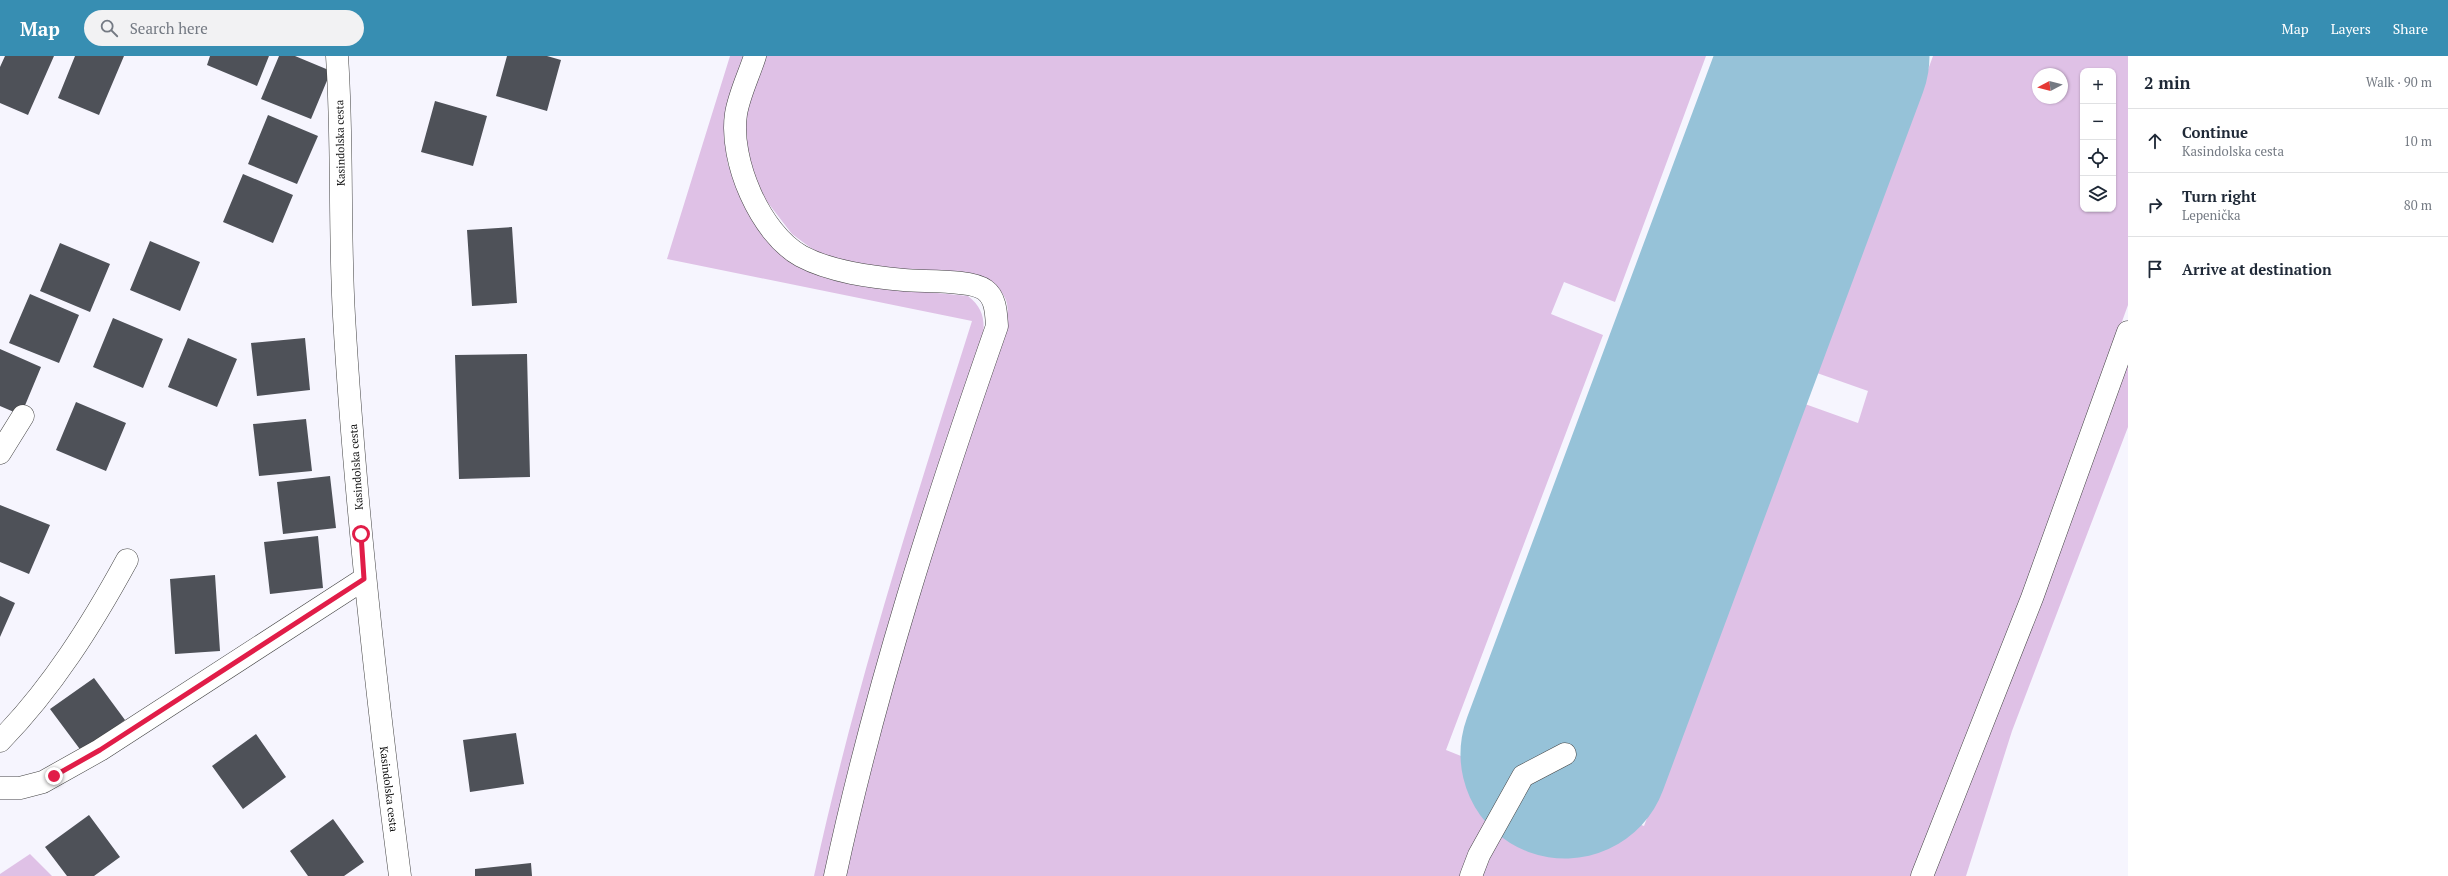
<!DOCTYPE html>
<meta charset="utf-8">
<style>
:root{--surface:#fff;--page:#f2f2f3;--text:#1f2937;--muted:#747a83;--line:#e0e1e3;--accent:#378eb2}
body{margin:0;font-family:"PT Serif",serif;background:var(--page);color:var(--text)}
.controls{position:absolute;right:12px;top:12px;display:grid;overflow:hidden;border-radius:8px;box-shadow:0 1px 3px #0004}
.controls button{width:36px;height:36px;display:grid;place-items:center;padding:0;border:0;border-bottom:1px solid var(--line);background:var(--surface);color:var(--text);font:20px sans-serif}
.compass{position:absolute;left:2032px;top:12px;width:36px;height:36px;border-radius:50%;background:var(--surface);box-shadow:0 1px 3px #0004;rotate:263deg}
.stop{position:absolute;width:12px;height:12px;margin:-9px;border:3px solid #e11d48;border-radius:50%;background:#fff}
.stop.end{background:#e11d48;border-color:#fff;box-shadow:0 1px 4px #0008}
.list{margin:0;padding:0;list-style:none}
h2{display:flex;justify-content:space-between;align-items:center;height:52px;margin:0;padding:0 16px;font-size:17px}
h2 small{font-size:13px;font-weight:400;color:var(--muted)}
.list li{display:grid;grid-template-columns:26px 1fr auto;gap:12px;align-items:center;box-sizing:border-box;height:64px;padding:0 16px;border-top:1px solid var(--line)}
.list b{display:block;font-size:15px;white-space:nowrap}
.list p{margin:0;font-size:13px;white-space:nowrap;color:var(--muted)}
.list em{font-size:13px;font-style:normal;color:var(--muted)}
.icon{flex:none;width:22px;height:22px;fill:none;stroke:currentColor;stroke-width:2;stroke-linecap:round;stroke-linejoin:round}
.map{position:relative;flex:none;width:2128px;height:820px;overflow:hidden}
header{display:flex;align-items:center;gap:24px;box-sizing:border-box;height:56px;padding:0 20px;background:var(--accent);color:#fff}
header strong{font-size:19px}
nav{display:flex;gap:22px;margin-inline-start:auto;font-size:14px}
.search{width:280px;height:36px;background:var(--page);display:flex;align-items:center;gap:10px;box-sizing:border-box;padding:0 14px;border-radius:22px;color:var(--muted);font-size:15px}
main{display:flex}
aside{flex:1;background:var(--surface)}
.map>svg:first-child{display:block}
.green{fill:#dfc1e6;fill-rule:evenodd}
.lines{fill:none;stroke-linecap:round;stroke-linejoin:round}
.runway{stroke:#96c2d8;stroke-width:209}
.building{fill:#4e5158}
.minor-casing{stroke:#434343;stroke-width:23}
.minor{stroke:#fff;stroke-width:22}
.route{stroke:#e11d48;stroke-width:5}
.labels{text-anchor:middle;dominant-baseline:central;stroke-width:4;stroke-linejoin:round;paint-order:stroke}
.street-label{font-size:11px;fill:#101010;stroke:#fff}
</style>
<header>
<strong>Map</strong>
<div class="search"><svg class="icon" aria-label="search" viewBox="0 0 24 24"><circle cx="10" cy="10" r="6"/><path d="M15 15l6 6"/></svg>Search here</div>
<nav><a>Map</a><a>Layers</a><a>Share</a></nav>
</header>
<main>
<div class="map">
<svg width="2128" height="820" viewBox="0 0 2128 820">
<rect width="100%" height="100%" fill="#f6f5fe"/>
<path class="green" d="M730,0H745L725,83L728,109L748,156L810,216L829,223L855,229L968,240C983,252 985,263 983,282L827,820H814C855,632 914,448 972,265L667,203Z
M763,0H1706L1615,246L1564,226L1551,258L1603,279L1446,694L1511,720L1462,820H842L903,581L1004,276C1008,255 1012,246 996,230L864,212L819,198L792,178L765,143L746,99V54Z
M1933,0H2128V249L2033,511L1914,820H1479L1528,727L1644,770L1805,348L1858,367L1868,335L1817,317ZM2083,15H2113V153H2083ZM2038,18H2062V42H2038Z
M2128,299V371L2012,675L1966,820H1931Z
M30,798L52,820H0V818Z"/>
<g class="lines">
<path class="runway" d="M1565,698L1825,0"/>
</g>
<path class="building" d="M5,0H54L28,59L0,47V11Z
M75,0H124L99,59L58,42Z
M210,0H269L257,30L207,9Z
M279,0H295L331,15L311,63L261,43Z
M507,0H547L561,4L547,55L496,40Z
M435,45L487,60L473,110L421,96Z
M268,59L318,80L297,128L248,108Z
M243,118L293,139L273,187L223,166Z
M512,171L517,247L472,250L467,174Z
M150,185L200,206L180,255L130,234Z
M60,187L110,208L90,256L40,235Z
M30,238L79,259L59,307L9,287Z
M113,262L163,283L143,332L93,311Z
M188,282L237,303L217,351L168,331Z
M305,282L310,334L257,340L251,287Z
M0,293L41,311L21,359L0,350Z
M527,298L530,421L459,423L455,299Z
M76,346L126,367L106,415L56,394Z
M306,363L312,415L259,420L253,368Z
M330,420L336,472L283,478L277,426Z
M0,449L50,469L29,518L0,506Z
M318,480L323,532L270,538L264,486Z
M215,519L220,595L175,598L170,523Z
M0,540L15,547L0,581Z
M94,622L125,664L82,696L50,653Z
M516,677L524,728L470,736L463,684Z
M256,678L286,721L243,753L212,710Z
M89,759L120,801L94,820H67L45,791Z
M333,763L364,806L344,820H308L290,795Z
M531,807L532,820H475V813Z"/>
<g class="lines">
<defs>
<path id="minor" d="M337,0C343,87 339,174 344,260C355,448 376,634 400,820
M755,0C749,19 739,39 736,58C729,104 760,177 801,200C831,216 871,221 904,224C923,226 971,223 985,234C996,242 996,257 997,270C934,450 875,633 835,820
M0,397L23,360
M0,685C52,632 92,568 127,504
M0,732H20L43,726L100,694L364,523
M1471,820L1479,799L1523,720L1565,698
M1922,820L2032,542L2128,276"/>
</defs>
<use href="#minor" class="minor-casing"/>
<use href="#minor" class="minor"/>
</g>
<g class="lines">
<path class="route" d="M54,720L100,694L364,523L361,478"/>
</g>
<g class="labels">
<g class="street-label">
<text transform="translate(340 87) rotate(-91)">Kasindolska cesta</text>
<text transform="translate(356 411) rotate(-94)">Kasindolska cesta</text>
<text transform="translate(389 733) rotate(83)">Kasindolska cesta</text>
</g>
</g>
</svg>
<div class="controls">
<button>+</button>
<button>−</button>
<button><svg class="icon" aria-label="locate" viewBox="0 0 24 24"><circle cx="12" cy="12" r="6"/><path d="M12 2v4M12 18v4M2 12h4M18 12h4"/></svg></button>
<button><svg class="icon" aria-label="layers" viewBox="0 0 24 24"><path d="M12 4l9 5-9 5-9-5zM3 14l9 5 9-5"/></svg></button>
</div>
<svg class="compass" viewBox="-18 -18 36 36"><path d="M0-13l5 13h-10z" fill="#e53935"/><path d="M0 13l5-13h-10z" fill="#747a83"/></svg>
<div class="stop" style="left:361px;top:478px"></div>
<div class="stop end" style="left:54px;top:720px"></div>
</div>
<aside>
<h2>2 min<small>Walk · 90 m</small></h2>
<ul class="list">
<li><svg class="icon" aria-label="ahead" viewBox="0 0 24 24"><path d="M12 20V5M6 11l6-6 6 6"/></svg><div><b>Continue</b><p>Kasindolska cesta</p></div><em>10 m</em></li>
<li><svg class="icon" aria-label="right" viewBox="0 0 24 24"><path d="M7 20v-9h11M14 6l5 5-5 5"/></svg><div><b>Turn right</b><p>Lepenička</p></div><em>80 m</em></li>
<li><svg class="icon" aria-label="arrive" viewBox="0 0 24 24"><path d="M6 21V4h12l-3 4 3 4H6"/></svg><div><b>Arrive at destination</b></div></li>
</ul>
</aside>
</main>
